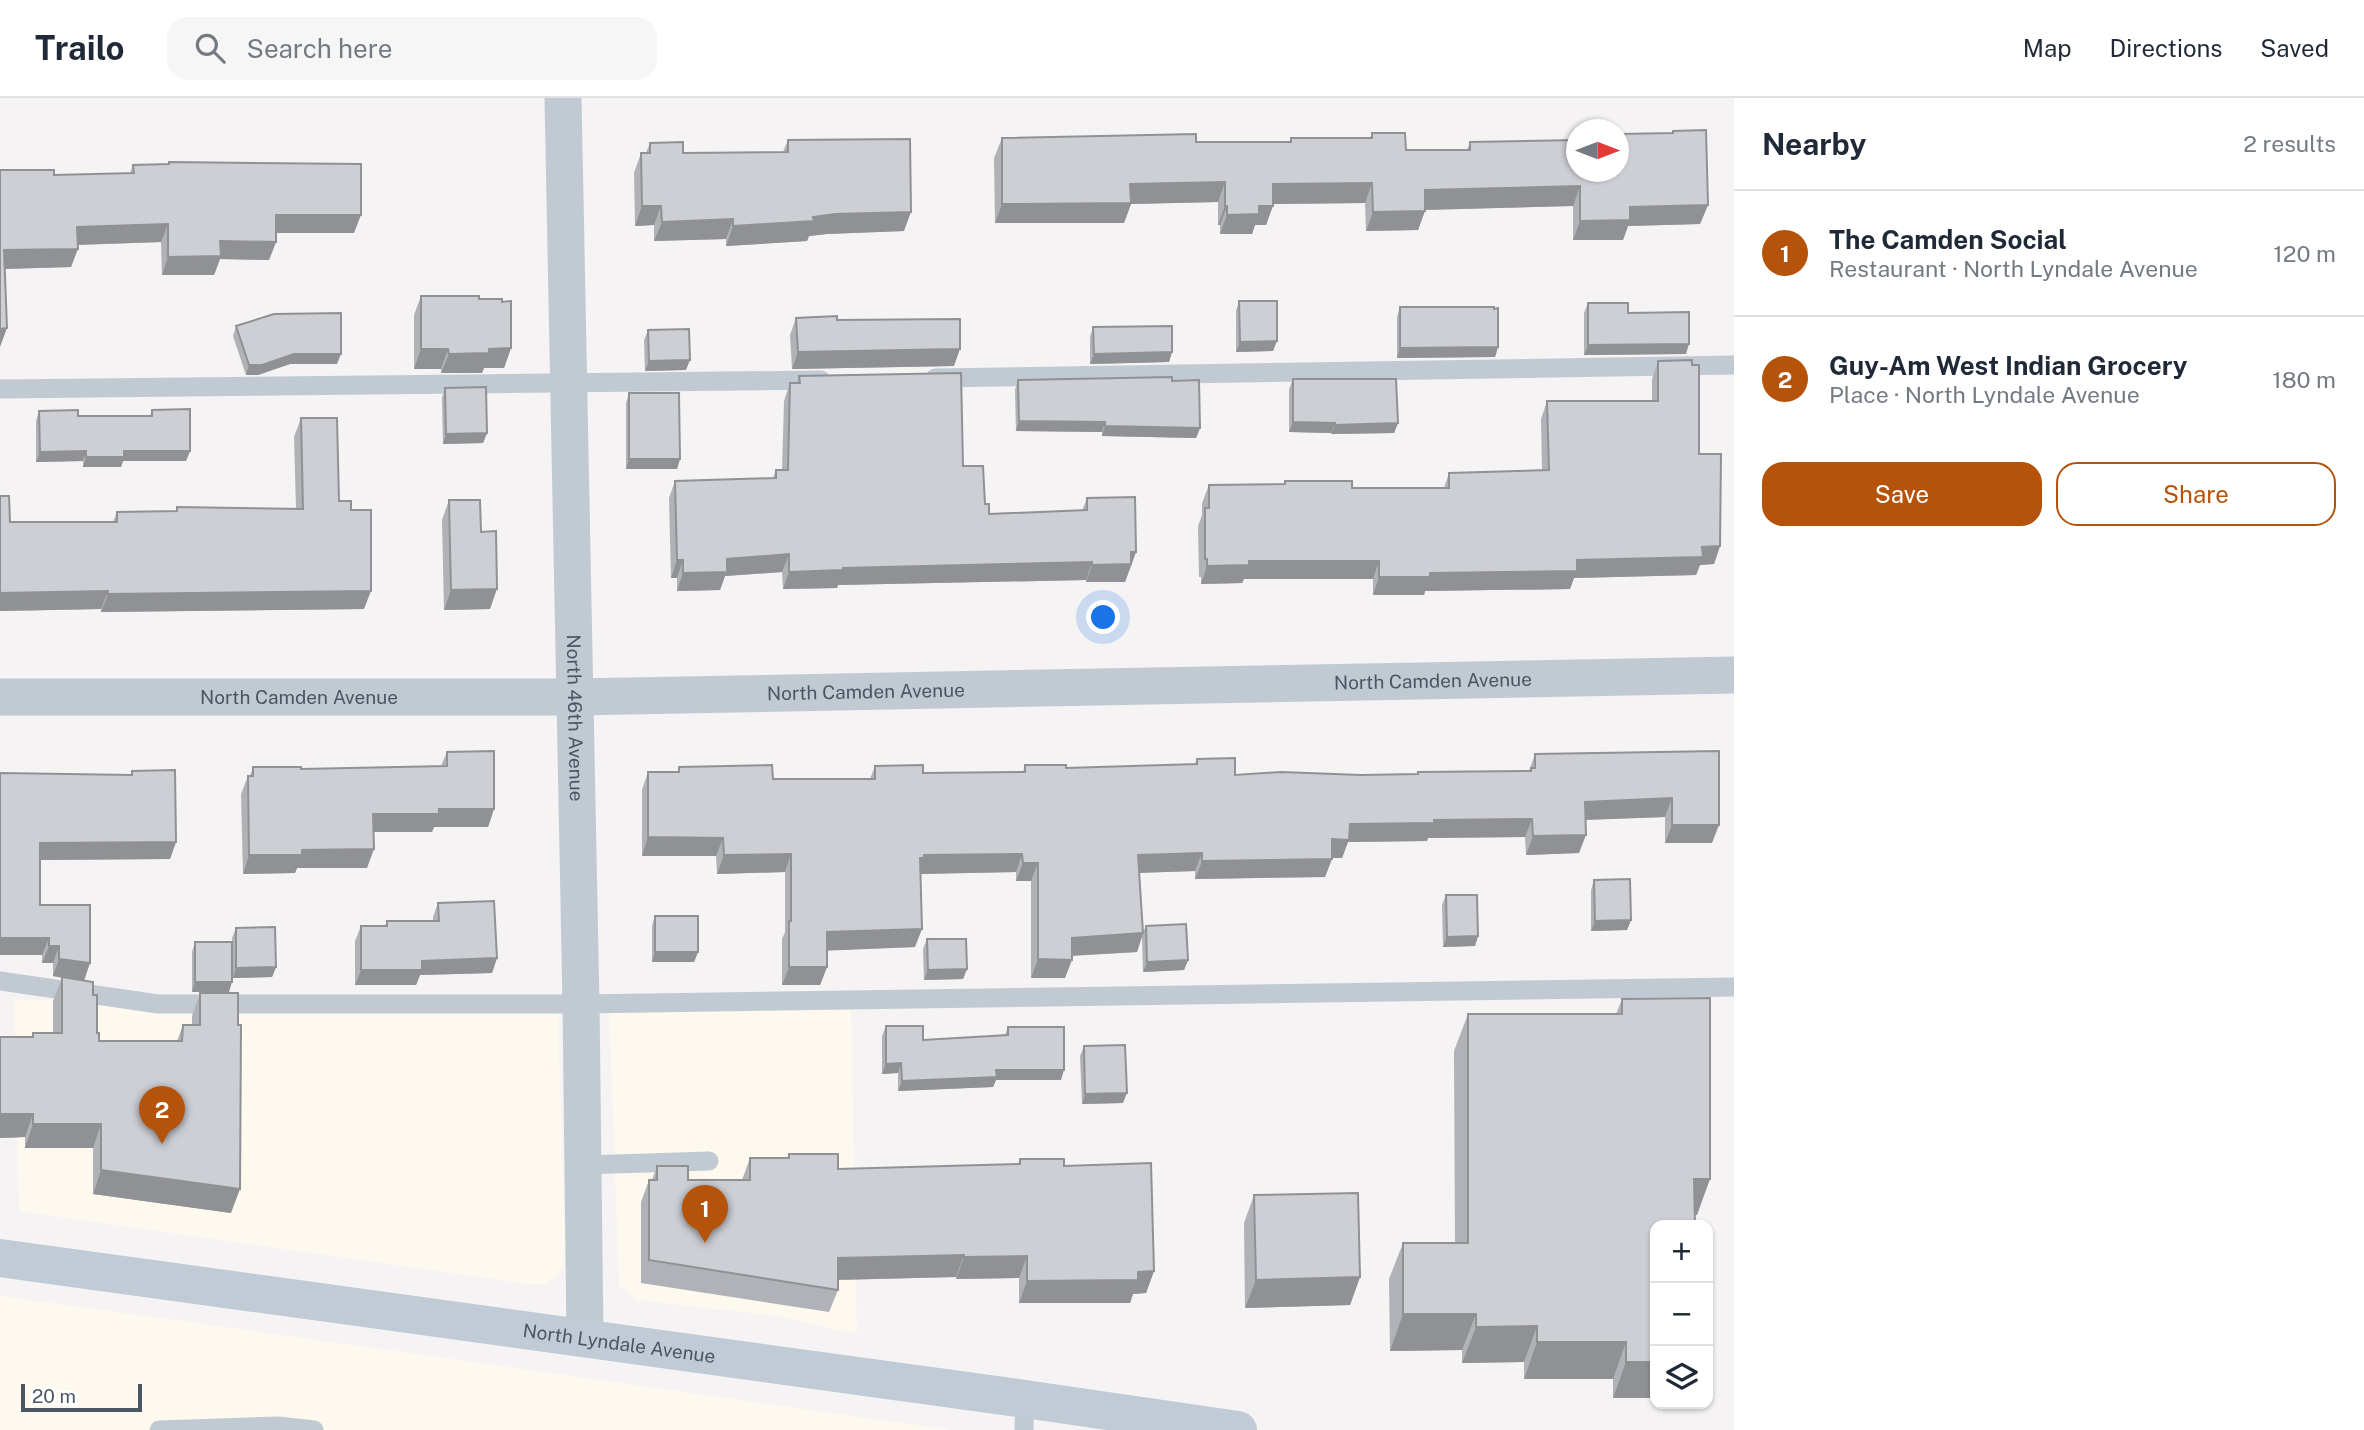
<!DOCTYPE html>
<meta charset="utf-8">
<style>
:root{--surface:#fff;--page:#f6f6f7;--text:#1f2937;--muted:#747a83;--line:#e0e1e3;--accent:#b45309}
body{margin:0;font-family:"Public Sans",sans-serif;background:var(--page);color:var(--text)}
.controls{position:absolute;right:21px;bottom:21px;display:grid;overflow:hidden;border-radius:14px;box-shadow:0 2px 5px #0004}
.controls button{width:63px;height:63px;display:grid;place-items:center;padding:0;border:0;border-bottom:2px solid var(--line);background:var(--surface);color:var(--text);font:35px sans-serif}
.compass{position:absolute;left:1566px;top:21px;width:63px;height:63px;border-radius:50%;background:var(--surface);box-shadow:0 2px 5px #0004;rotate:90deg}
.scale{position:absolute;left:21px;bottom:18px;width:121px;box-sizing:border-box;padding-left:7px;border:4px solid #4a5661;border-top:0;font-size:19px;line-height:24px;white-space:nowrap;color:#4a5661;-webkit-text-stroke:5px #fff;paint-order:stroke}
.you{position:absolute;left:1104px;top:520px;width:24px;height:24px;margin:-18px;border:5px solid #fff;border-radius:50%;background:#1a73e8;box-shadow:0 0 0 10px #1a73e833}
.badge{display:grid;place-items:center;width:46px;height:46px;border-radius:50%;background:var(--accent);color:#fff;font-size:23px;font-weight:700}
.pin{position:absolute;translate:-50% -58px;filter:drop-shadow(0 2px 4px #0008)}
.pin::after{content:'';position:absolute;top:37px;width:24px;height:21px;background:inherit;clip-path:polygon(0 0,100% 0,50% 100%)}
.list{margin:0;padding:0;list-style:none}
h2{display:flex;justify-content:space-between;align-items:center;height:91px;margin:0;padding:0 28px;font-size:30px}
h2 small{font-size:23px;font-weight:400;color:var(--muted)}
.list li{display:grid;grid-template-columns:46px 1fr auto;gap:21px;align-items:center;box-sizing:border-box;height:126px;padding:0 28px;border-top:2px solid var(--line)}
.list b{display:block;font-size:26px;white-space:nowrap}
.list p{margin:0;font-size:23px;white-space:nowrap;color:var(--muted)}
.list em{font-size:23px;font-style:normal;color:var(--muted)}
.actions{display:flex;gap:14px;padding:21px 28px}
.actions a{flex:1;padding:16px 0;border:2px solid var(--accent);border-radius:21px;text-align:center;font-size:24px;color:var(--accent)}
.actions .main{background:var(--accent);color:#fff}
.icon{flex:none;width:38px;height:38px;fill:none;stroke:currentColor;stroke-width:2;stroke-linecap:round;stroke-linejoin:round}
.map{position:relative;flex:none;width:1734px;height:1332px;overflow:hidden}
header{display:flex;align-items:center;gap:42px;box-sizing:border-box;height:98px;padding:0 35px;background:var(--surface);border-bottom:2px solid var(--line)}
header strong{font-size:33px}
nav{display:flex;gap:38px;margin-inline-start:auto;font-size:24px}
.search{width:490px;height:63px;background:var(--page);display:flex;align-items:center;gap:18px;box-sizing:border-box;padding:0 24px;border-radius:21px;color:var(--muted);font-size:26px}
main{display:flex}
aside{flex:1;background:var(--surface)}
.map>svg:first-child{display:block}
.commercial{fill:#fdf9ef}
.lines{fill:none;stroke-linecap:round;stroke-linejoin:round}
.lane{stroke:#c1cad2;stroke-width:19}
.street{stroke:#c1cad2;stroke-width:37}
.secondary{stroke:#c1cbd6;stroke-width:38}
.wall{fill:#b0b2b7}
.shaded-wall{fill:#909195}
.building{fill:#cdcfd5;stroke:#909195;stroke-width:2}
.labels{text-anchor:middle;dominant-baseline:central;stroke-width:6;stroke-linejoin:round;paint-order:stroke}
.street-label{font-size:19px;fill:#4a5661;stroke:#fff}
</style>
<header>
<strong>Trailo</strong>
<div class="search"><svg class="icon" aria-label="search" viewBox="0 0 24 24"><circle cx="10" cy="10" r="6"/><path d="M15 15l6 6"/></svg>Search here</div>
<nav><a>Map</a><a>Directions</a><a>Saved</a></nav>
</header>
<main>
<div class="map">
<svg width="1734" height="1332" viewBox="0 0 1734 1332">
<rect width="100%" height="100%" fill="#f5f3f3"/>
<path class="commercial" d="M14,902L558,914L565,1163L557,1179L543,1186H529L19,1113Z
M851,903L857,1236L777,1218L636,1202L619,1188L609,908Z
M0,1198L198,1225L952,1332H0Z"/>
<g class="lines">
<path class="lane" d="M935,280L1734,267
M0,291L821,282
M0,883L158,906H581L1734,889
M583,1067L709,1063
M159,1332L278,1328L314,1332
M1024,1332L1025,1301"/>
<g class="street">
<path id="s1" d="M563,0L581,906L585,1240"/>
<path id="s2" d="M0,599H574L1734,577"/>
</g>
<path class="secondary" id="s3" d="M0,1160L1025,1301L1238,1332"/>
</g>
<path class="wall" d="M1673,33L1708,107L1700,126L1628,128L1623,142H1573V108L1425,112L1418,132L1366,133L1365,105L1273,106L1266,127H1255L1252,136H1220V127H1218V104L1131,106L1124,125H995L994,60L1002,40L1196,44H1290L1291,40H1370L1372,35L1406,52H1467L1470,44L1577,42L1672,35Z
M788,42L904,133L827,136L809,138L807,143L726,148V141L654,143V127L635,128L634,75L641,55H646L650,45L683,55L783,54Z
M169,64L354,135H276V144L269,162L220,161L214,177H162L161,144L78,147L71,169L5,171L0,72L54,77L130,75L133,67L168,66Z
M421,198L479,201L511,250L504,270H484L482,275H441V271H414V217Z
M1239,203L1273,253L1236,254V213Z
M1588,205L1686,256L1584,257V215Z
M1400,209L1498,249L1495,259L1397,260V219Z
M796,220L954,268L792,271L790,237Z
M236,228L337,266H290L258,277H246L233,238Z
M1093,229L1172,254L1169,264L1090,266V239Z
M648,232L686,272L645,273L644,242Z
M1658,263L1699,356L1720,448L1714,466L1700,467L1696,477L1574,480L1570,491L1425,493L1424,497H1373V481H1244L1242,485L1201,486V479H1199L1198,428L1202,417V405L1209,387L1284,386L1285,383L1352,390H1444L1449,375L1542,372L1541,321L1547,303H1652V281Z
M799,278L963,368L985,406L989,416L1082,413L1087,400L1136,454L1125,484H1086V482L838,487L837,490L783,491L782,474L725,478L720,492L677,493V480H671L669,400L675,383L773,380L776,372H782L784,303L790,285H797Z
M1293,281L1398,325L1394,335L1331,336V335L1289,334V291Z
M1018,282L1172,283L1200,330L1196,340L1102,338V334L1016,333L1015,292Z
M445,290L487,335L483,345L443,346L442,300Z
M629,295L680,361L677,371H626V305Z
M152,312L190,353L186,363H123L121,369H83V363L36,364V323L39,313L78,318H150Z
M301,320L339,403L351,412L364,511L101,514V511L0,513V398L10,424H113L117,414L176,413L177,409L296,411L294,339Z
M449,402L481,434L490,511L444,512L442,422Z
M1719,653L1712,745H1665V719L1586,722L1579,755L1526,757L1525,739L1428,740L1427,743L1348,744L1342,760H1332L1325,779L1195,781V773L1139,775L1143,834L1146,828L1188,862L1184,872L1143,874L1142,839L1137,854L1072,858L1065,880H1031V783H1016V774L920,776L915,849L827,852V869L820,887H782V841L785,834V774L717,776L716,758H642V692L648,674H678L679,669L773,681H870L875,668L923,675L1023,674L1025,667L1066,670L1195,666L1197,661L1235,677L1417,676L1418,674L1529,673L1535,656Z
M447,654L494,711L488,729H434L432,734H373L367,770H297L295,775L243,776L241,696L248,678H250L253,669L301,671L441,668Z
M132,673L176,744L170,761L40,762V807L93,897L97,935L99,943H177L183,927H192V918L200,895L231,1115L93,1096V1050H25V1039L0,1040V939H32L33,935H53V903L62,880L53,878V865H42V857H0V675L131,677Z
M1594,782L1631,822L1627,832L1591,833V792Z
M1446,797L1478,838L1475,848L1443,849L1442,807Z
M438,805L497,860L492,875L420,877L416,887H355V843L361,828H385L387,823H433V819Z
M655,818L698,854L694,864H652V828Z
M236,830L276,869L272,879L233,880L232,840Z
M927,841L967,871L963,881L924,882L923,851Z
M195,844L229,894H192V854Z
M1622,901L1697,1117L1655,1127V1300H1613V1281H1524V1264L1462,1265V1252L1390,1253L1389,1181L1403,1145H1455L1454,953L1468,916H1616Z
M886,928L923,942L1005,937L1008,929L1061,982H996L993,989L898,993V975L882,976V938Z
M1084,948L1123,1005L1082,1006L1080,958Z
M789,1056L838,1071L1018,1066L1020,1061L1064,1068L1154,1173L1146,1195L1133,1196L1130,1205H1019V1180L956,1181V1179L838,1182V1192L829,1214L641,1185V1104L649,1082H652L657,1068L688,1082H742L750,1060H787Z
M1254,1097L1360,1179L1350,1207L1245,1210L1244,1125Z"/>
<path class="shaded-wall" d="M1225,84L1218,104L1131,106L1124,125H995L1002,106L1130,86Z
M1372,85L1365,105L1266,106L1273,86Z
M1580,88L1573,108L1418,112L1425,92Z
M1708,107L1700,126L1628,128L1623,142H1573L1580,123L1630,109Z
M642,108H661L654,127L635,128Z
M1225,108H1227L1220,127H1218Z
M1259,108H1273L1266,127H1255L1252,136H1220L1227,117Z
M1425,113L1418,132L1366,133L1373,114Z
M911,114L904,133L827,136L809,138L807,143L726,148L733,128L835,116Z
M276,117H361L354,135H269Z
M733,121L726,141L654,143L662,124Z
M168,126L161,144L71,147L77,129Z
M220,143L276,144L269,162L220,161L214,177H162L168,159Z
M78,151L71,169L0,171L4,152Z
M7,230L0,249V231Z
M1277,243L1273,253L1236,254L1240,244Z
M1689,246L1686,256L1584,257L1588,247Z
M1498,249L1495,259L1397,260L1400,250Z
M511,250L504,270H484L482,275H441L449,256L489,251Z
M421,251H448L441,271H414Z
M960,251L954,268L792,271L798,254Z
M1172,254L1169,264L1090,266L1094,256Z
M294,256H341L337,266H290L258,277H246L249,267Z
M690,262L686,272L645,273L649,263Z
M1019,323L1105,324L1102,334L1016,333Z
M1293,324L1335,325L1331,335L1289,334Z
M1398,325L1394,335L1331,336L1335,327Z
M1105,328L1200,330L1196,340L1102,338Z
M487,335L483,345L443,346L446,336Z
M86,353L83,363L36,364L40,354Z
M124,353H190L186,363H123L121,369H83L86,359Z
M629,361H680L677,371H626Z
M1720,448L1714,466L1700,467L1696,477L1574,480L1570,491L1425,493L1424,497H1373L1379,479L1577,462L1702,449Z
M1131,454H1136L1125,484H1086L1092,467Z
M789,456L782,474L725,478L720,492L677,493L683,475L727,461Z
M677,462H683L677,480H671Z
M1249,463H1379L1373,481H1244L1242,485L1201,486L1207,468Z
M1092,464L1086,482L838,487L837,490L783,491L789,474L843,470Z
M497,491L490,511L444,512L451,492Z
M108,493L101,511L0,513V495Z
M371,493L364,511L101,514L108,496Z
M1672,700L1665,719L1579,722L1585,704Z
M439,711H494L488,729H434L432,734H366L373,716Z
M1532,721L1525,739L1428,740L1427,743L1348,744L1342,760H1326L1332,741L1350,726L1434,722Z
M1672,727H1719L1712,745H1665Z
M1586,737L1579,755L1526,757L1533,738Z
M648,739L723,740L716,758H642Z
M176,744L170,761L34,762L40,745Z
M374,751L367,770H297L295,775L243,776L249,757L302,752Z
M1202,755L1195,773L1131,775L1138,757Z
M791,756L785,774L717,776L724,757Z
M1022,756L1016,774L918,776L920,760L924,757Z
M1332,761L1325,779L1195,781L1202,763Z
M1023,765H1038L1031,783H1016Z
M1631,822L1627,832L1591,833L1595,823Z
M922,831L915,849L820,853L827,834Z
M1143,835L1137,854L1065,858L1072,840Z
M1478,838L1475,848L1443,849L1447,839Z
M0,840H49L42,857H0Z
M49,848H59L53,865H42Z
M655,854H698L694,864H652Z
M497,860L492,875L420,877L416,887H355L361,872L422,863Z
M59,861L90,865L84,883L53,878Z
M1038,861L1072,862L1065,880H1031Z
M1188,862L1184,872L1143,874L1147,864Z
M276,869L272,879L233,880L236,870Z
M789,869H827L820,887H782Z
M967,871L963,881L924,882L928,872Z
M195,884H232L229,894H192Z
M901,965L898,975L882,976L886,966Z
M996,972H1064L1061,982H996L993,989L898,993L902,983Z
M1127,995L1123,1005L1082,1006L1085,996Z
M0,1016H33L25,1039L0,1040Z
M33,1026H101L93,1050H25Z
M101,1072L240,1091L231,1115L93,1096Z
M1694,1081H1710L1697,1117H1681Z
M964,1157L956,1179L830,1182L838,1160Z
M1027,1158L1019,1180L956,1181L964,1159Z
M1154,1173L1146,1195L1133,1196L1130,1205H1019L1027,1183Z
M1360,1179L1350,1207L1245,1210L1256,1182Z
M1403,1216H1476L1462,1252L1390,1253Z
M1537,1228L1524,1264L1462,1265L1476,1229Z
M1537,1244H1626L1613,1281H1524Z
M1626,1264H1655V1300H1613Z"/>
<path class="building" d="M1706,32L1708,107L1630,109V122L1580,123V88L1425,92V113L1373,114L1372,85L1273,86V108H1259V116L1227,117V108H1225V84L1130,86L1131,105L1002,106V40L1196,36V44H1291V40H1372V35H1405L1406,52H1470V44L1577,42V74H1619V36L1673,35V33Z
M910,41L911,114L835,116L813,119L814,123L733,128V121L662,124L661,108H642L641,55H650V45L683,44V55L788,54V42Z
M169,64L361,66V117H276V144L220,143L221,158L168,159V126L77,129L78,151L4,152L7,230L0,231V72H54V77L134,75L133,67L169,66Z
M421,198H479V201H502V204L511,203V250L489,251V255L449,256L448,251H421Z
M1239,203H1277V243L1240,244Z
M1588,205H1628V215L1689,214V246L1588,247Z
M1400,209H1494V211L1498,210V249L1400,250Z
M341,215V256H294L262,267H249L236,228L274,216Z
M837,218V222L960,221V251L798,254L796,220Z
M1172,228V254L1094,256L1093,229Z
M689,231L690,262L649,263L648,232Z
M1692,262V267H1699V356H1721L1720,448L1702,449L1703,459L1577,462V473L1430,475V479H1379V463H1249V467L1207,468V461H1205V410H1209V387L1285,386V383H1352V390H1449V375L1549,372L1547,303H1658V263Z
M961,275L963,368H983L985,406H989V416L1087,412V400L1135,399L1136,454H1131V466L1092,467V464L843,470V472L789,474V456L727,461V474L683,475V462H677L675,383L776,380V372H788L790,285H800L799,278Z
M1172,279V283L1199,282L1200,330L1105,328V324L1019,323L1018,282Z
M1293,281H1396L1398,325L1335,327V325L1293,324Z
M486,289L487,335L446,336L445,290Z
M629,295H679L680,361H629Z
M190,311V353H124V359H86V353L40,354L39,313L78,312V318H152V312Z
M301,320H337L339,403H351V412H371V493L108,496V493L0,495V398H9L10,424H117V414L177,413V409L303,411Z
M449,402H480L481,434L496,433L497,491L451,492Z
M494,653V711H439V716H373L374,751L302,752V757H249L248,678H253V669H301V671L447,668V654Z
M1719,653V727H1672V700L1585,704L1586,737L1533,738L1532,721L1434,722V725L1350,726L1349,742L1332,741V761L1202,763V755L1138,757L1143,835L1072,840V862L1038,861V765H1023L1022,756L924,757V760H920L922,831L827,834V869H789V823H791V756L724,757L723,740L648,739V674H679V669L772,667L773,681H875V668L923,667V675L1025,674V667H1066V670L1197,666V661L1235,660V677L1281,674L1361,677L1418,676V674L1531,673V670H1535V656Z
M175,672L176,744L40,745V807H90V865L59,861V848H49V840H0V675L132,677V673Z
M1630,781L1631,822L1595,823L1594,782Z
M1446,797H1477L1478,838L1447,839Z
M494,803L497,860L422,863V872H361V828H387V823H439L438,805Z
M655,818H698V854H655Z
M1186,826L1188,862L1147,864L1146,828Z
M275,829L276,869L236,870V830Z
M927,841H966L967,871L928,872Z
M195,844H232V884H195Z
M62,879L93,884V897H97V935H99V943H182L183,927H200V895H238V927H241L240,1091L101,1072V1026H33V1016H0V939H33V935H62Z
M1710,900V1081H1694L1695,1127H1655V1264H1626V1244H1537V1228L1476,1229V1216H1403V1145H1468V916H1622V901Z
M886,928H923V942L1008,937V929H1064V972H996L997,979L902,983L901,965L886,966Z
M1125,947L1127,995L1085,996L1084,948Z
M789,1056H838V1071L1020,1066V1061H1064V1068L1151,1065L1154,1173L1138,1174V1182L1027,1183V1158L964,1159V1157L838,1160V1192L649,1162V1082H657V1068H688V1082H750V1060H789Z
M1358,1095L1360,1179L1256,1182L1254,1097Z"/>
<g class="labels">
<g class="street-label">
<text stroke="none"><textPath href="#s2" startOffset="1433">North Camden Avenue</textPath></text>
<text stroke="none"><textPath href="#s2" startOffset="866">North Camden Avenue</textPath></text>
<text stroke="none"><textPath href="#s2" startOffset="299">North Camden Avenue</textPath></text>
<text stroke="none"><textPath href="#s1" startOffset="620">North 46th Avenue</textPath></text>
<text stroke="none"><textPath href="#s3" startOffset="625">North Lyndale Avenue</textPath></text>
</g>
</g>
</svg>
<div class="controls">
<button>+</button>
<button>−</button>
<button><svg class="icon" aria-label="layers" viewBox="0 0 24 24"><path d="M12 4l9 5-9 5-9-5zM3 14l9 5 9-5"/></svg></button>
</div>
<svg class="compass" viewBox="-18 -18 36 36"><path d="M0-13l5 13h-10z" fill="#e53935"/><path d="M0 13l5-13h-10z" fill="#747a83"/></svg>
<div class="scale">20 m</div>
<div class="you"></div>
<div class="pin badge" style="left:705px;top:1145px">1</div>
<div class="pin badge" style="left:162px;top:1046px">2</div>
</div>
<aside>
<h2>Nearby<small>2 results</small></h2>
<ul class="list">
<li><span class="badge">1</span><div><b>The Camden Social</b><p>Restaurant · North Lyndale Avenue</p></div><em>120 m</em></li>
<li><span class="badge">2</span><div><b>Guy-Am West Indian Grocery</b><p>Place · North Lyndale Avenue</p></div><em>180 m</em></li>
</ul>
<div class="actions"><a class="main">Save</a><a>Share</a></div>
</aside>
</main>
